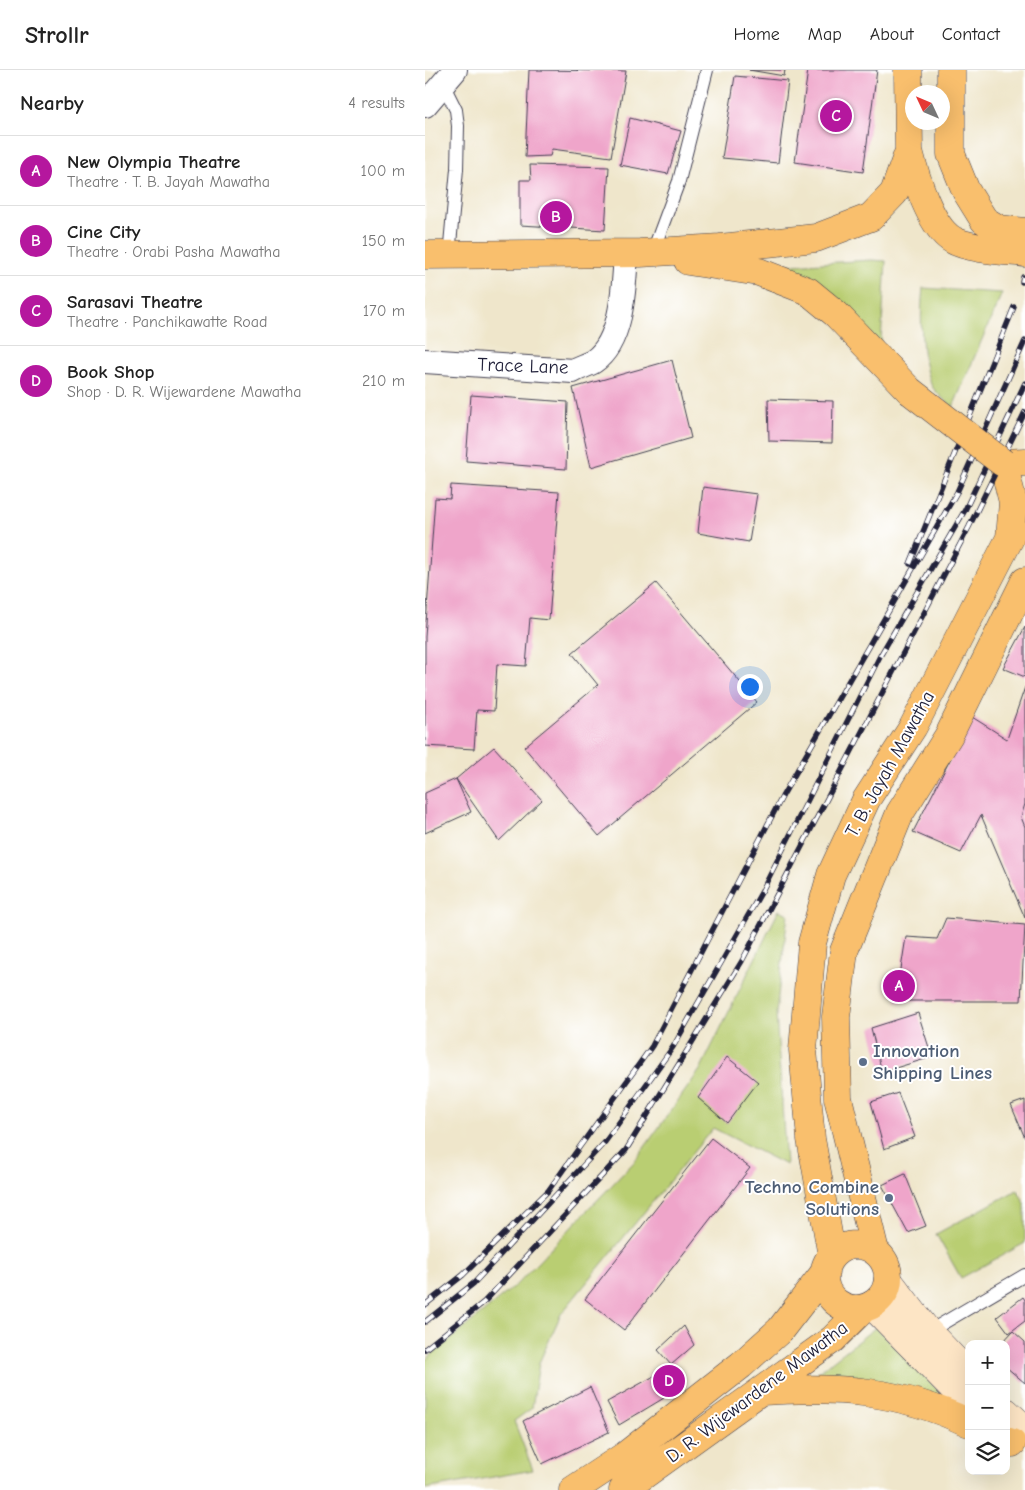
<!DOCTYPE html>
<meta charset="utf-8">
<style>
:root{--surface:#fff;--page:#f6f6f6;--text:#222;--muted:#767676;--line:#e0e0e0;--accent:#b5179e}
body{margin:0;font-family:"Comic Neue",sans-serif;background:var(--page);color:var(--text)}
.controls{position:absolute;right:15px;bottom:15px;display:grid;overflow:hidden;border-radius:10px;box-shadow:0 5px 20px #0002}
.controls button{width:45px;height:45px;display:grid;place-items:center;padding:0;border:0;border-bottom:1px solid var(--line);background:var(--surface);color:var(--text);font:25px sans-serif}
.compass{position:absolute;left:480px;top:15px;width:45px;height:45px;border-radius:50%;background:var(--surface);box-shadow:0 5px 20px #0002;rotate:314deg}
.you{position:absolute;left:324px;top:616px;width:18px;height:18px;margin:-12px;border:4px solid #fff;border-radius:50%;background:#1a73e8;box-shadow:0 0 0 8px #1a73e833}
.badge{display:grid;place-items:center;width:32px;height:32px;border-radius:50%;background:var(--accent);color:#fff;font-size:16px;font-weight:700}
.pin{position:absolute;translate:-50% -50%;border:2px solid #fff;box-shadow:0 1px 5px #0006}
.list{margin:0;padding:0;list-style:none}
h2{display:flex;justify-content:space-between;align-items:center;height:65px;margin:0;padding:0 20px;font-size:21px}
h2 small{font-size:16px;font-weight:400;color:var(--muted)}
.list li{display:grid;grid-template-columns:32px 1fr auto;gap:15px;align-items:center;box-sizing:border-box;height:70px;padding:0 20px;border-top:1px solid var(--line)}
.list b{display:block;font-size:19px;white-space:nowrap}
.list p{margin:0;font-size:16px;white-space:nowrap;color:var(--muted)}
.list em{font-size:16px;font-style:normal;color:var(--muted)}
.icon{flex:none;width:28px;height:28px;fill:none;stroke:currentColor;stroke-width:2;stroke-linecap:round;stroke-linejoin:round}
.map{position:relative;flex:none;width:600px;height:1420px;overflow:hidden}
header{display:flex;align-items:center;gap:30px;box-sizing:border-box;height:70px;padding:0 25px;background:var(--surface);border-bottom:1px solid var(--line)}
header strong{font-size:24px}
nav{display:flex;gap:28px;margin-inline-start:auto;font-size:18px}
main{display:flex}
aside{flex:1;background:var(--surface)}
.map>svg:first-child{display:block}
.green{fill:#b9ce72;stroke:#6e7856}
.building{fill:#efa5ca}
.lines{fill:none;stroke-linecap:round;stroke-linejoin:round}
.service-casing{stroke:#413f51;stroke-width:14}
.minor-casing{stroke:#413f51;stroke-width:26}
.secondary-casing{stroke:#413f51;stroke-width:29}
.primary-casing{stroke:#413f51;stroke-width:29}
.service{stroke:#fff;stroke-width:12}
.minor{stroke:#fff;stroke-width:24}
.secondary{stroke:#fde5c5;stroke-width:28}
.primary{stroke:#f9bf6d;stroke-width:28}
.rail-casing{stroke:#22223b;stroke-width:5.5}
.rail{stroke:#fff;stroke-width:4;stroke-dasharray:11;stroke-linecap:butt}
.primary-bridge-casing{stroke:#413f51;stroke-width:29;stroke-linecap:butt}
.primary-bridge{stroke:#f9bf6d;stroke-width:28}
.service-dot{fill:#5c6f8a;stroke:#fff;stroke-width:2}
.labels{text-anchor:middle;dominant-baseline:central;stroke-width:4;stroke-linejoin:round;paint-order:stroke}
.street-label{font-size:19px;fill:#22223b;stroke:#fff}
.service-label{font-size:19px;font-weight:bold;fill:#4e5e75;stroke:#fff;text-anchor:start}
</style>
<header>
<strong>Strollr</strong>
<nav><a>Home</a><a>Map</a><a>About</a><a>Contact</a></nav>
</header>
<main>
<aside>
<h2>Nearby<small>4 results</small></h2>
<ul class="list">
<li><span class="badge">A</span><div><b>New Olympia Theatre</b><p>Theatre · T. B. Jayah Mawatha</p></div><em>100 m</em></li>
<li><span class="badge">B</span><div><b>Cine City</b><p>Theatre · Orabi Pasha Mawatha</p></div><em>150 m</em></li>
<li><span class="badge">C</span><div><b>Sarasavi Theatre</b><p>Theatre · Panchikawatte Road</p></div><em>170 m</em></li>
<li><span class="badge">D</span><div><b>Book Shop</b><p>Shop · D. R. Wijewardene Mawatha</p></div><em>210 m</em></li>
</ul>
</aside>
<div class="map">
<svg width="600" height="1420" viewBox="0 0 600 1420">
<rect width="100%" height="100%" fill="#fff"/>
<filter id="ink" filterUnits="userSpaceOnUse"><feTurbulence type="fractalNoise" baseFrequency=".02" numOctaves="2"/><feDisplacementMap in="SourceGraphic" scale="10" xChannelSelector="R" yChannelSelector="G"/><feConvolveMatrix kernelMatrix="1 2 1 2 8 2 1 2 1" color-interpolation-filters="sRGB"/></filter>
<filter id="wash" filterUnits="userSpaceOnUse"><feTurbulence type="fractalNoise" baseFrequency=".0096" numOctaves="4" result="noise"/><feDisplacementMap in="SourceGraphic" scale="20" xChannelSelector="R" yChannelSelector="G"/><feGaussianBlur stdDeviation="1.12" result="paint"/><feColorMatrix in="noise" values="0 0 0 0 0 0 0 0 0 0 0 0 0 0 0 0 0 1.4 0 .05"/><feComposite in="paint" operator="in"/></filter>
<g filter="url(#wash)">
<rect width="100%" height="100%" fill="#efe6cb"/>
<path class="green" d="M446,190L461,191L456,272L349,196Z
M498,218L577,223L528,337C521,331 513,325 508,318C495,297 495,242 498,218Z
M354,840L363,844L351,943L361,1095L288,1058L136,1244L114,1293L107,1338L89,1351L108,1400L0,1419V1290L91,1215L209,1092L275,1000Z
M592,1120L600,1133V1173L536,1208L511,1164Z
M451,1257L515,1322L512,1326L382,1311Z"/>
<g id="blocks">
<path class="building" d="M104,0L201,1L186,87L127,79L125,86L100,87Z
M324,0H360L359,6Z
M383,0H452L438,102L370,92Z
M310,6L363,11L353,93L297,88Z
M205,48L256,61L243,104L195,95Z
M105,95L184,97L180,160L95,155V110H106Z
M247,290L266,368L166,397L148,318Z
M46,325L143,332L141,399L41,391Z
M343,329L408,331L407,373L344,371Z
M26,415L134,422L124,550L105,548L101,596L72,594L69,641L52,640L49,679L0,676V567L10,428L25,429Z
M278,417L332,424L324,472L273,463Z
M231,513L332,632L174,766L99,677L173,615L147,583Z
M600,557V607L578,598Z
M600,617V734L596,747L600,757V848L556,745L536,783L488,762L547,647L582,669Z
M69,677L117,730L74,771L31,709Z
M31,709L46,742L0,763V723Z
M521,848L600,855L596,931H471L481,867L512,869Z
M493,943L507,987L457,1002L446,958Z
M302,987L333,1012L302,1053L273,1028Z
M473,1023L490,1067L459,1079L446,1032Z
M600,1030V1068L586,1035Z
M286,1068L325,1098L199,1260L160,1229Z
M480,1104L501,1156L483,1163L457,1115Z
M598,1227L600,1230V1251L584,1263L572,1247Z
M259,1256L269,1275L246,1295L233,1280Z
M588,1261L600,1272V1313L581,1297V1274H576Z
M233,1304L239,1328L194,1355L182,1332Z
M165,1317L184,1362L117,1394L98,1351Z"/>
</g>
</g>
<g filter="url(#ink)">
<use href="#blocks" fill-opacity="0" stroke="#413f51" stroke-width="1"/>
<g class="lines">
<defs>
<path id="service" d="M18,14L31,40L33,56L32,99L24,185
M228,181L254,111L282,0
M503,1262L600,1205"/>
<path id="minor" d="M0,35L30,0
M0,291L148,301C154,297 163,295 169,291C198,271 199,215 201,183"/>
<path id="secondary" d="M463,1210L503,1262L544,1305
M447,1235L544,1334
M581,1342L600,1359"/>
<path id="primary" d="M526,0V84L541,121L559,150L574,159L600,162
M484,81C490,105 505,157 528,170C543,179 582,181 600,183
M0,185L215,183L295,178L391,168L446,147L469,123L484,81L483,0
M263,191L334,202L383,221L411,244L485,321
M399 1207a32 32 0 1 1 64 0a32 32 0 1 1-64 0Z
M450,1181L413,1028L411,947L419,881L475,743L524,665L600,511
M407,1186L386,1069L378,980L387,873L406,805L441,730L488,657L585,468L588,432L578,393L600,392
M338,1321C413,1316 475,1320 544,1353
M581,1371L587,1373
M148,1420L201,1385L316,1295L355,1260L400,1202
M198,1420L408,1269L438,1239"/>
</defs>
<use href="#service" class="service-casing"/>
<use href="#minor" class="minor-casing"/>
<use href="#secondary" class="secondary-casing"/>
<use href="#primary" class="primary-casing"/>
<use href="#service" class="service"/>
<use href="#minor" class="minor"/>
<use href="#secondary" class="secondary"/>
<use href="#primary" class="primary"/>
<defs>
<path id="rail" d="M597,212L598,207
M485,494L589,237
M0,1235L38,1205L123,1121L227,976L358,725L532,422L600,271
M0,1252L49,1213L180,1072L248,977L337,821L455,586L540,440L600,313
M0,1279L59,1232L201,1080L317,891L544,457L600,342"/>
</defs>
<use href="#rail" class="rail-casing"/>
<use href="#rail" class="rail"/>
<defs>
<path id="primary-bridge" d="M485,321L578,393"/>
</defs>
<use href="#primary-bridge" class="primary-bridge-casing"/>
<use href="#primary-bridge" class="primary-bridge"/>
</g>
</g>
<g class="service-dot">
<circle cx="438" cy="992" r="5"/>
<circle cx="464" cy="1128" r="5"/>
</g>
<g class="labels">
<g class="street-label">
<text transform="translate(98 296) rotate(2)">Trace Lane</text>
<text transform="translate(465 694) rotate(-61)">T. B. Jayah Mawatha</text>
<text transform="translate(332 1322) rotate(-37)">D. R. Wijewardene Mawatha</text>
</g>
<g class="service-label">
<text x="448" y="981">Innovation<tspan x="448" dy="22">Shipping Lines</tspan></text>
<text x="454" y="1117" text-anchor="end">Techno Combine<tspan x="454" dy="22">Solutions</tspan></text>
</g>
</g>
</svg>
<div class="controls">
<button>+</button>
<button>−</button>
<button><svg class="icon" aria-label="layers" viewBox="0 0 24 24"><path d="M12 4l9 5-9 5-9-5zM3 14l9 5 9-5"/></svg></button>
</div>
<svg class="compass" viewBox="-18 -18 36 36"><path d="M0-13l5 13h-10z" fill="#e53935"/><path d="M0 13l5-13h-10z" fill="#767676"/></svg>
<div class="you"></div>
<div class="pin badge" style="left:474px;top:916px">A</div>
<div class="pin badge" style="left:131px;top:147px">B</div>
<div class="pin badge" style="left:411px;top:46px">C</div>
<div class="pin badge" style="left:244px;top:1311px">D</div>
</div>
</main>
